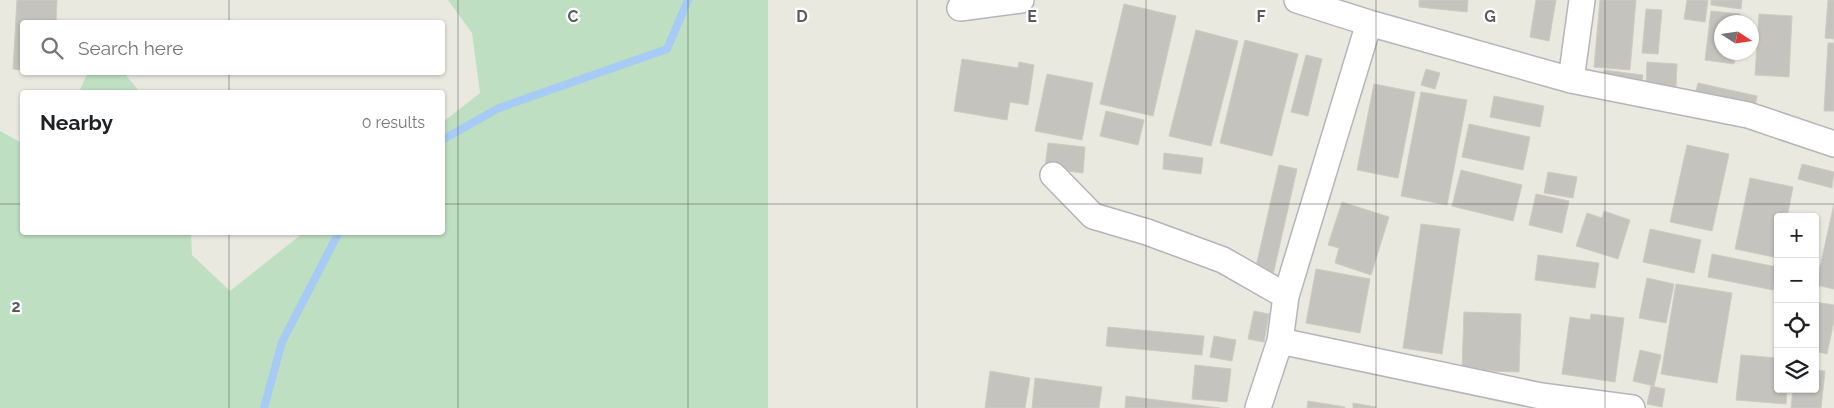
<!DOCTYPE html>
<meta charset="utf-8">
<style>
:root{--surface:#fff;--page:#f2f2f2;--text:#202124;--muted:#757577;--line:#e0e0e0}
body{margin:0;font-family:Raleway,sans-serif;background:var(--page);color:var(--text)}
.controls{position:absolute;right:15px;bottom:15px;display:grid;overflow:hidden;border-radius:5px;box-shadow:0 1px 4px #0004}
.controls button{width:45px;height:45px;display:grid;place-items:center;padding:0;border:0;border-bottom:1px solid var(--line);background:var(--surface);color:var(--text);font:25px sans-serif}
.compass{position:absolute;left:1714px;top:15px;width:45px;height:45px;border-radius:50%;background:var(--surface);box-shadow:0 1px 4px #0004;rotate:102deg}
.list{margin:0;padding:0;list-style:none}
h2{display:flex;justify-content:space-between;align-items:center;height:65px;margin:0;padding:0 20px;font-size:21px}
h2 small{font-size:16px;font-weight:400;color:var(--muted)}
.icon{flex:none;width:28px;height:28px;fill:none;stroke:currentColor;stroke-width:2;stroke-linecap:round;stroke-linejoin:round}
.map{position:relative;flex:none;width:1834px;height:408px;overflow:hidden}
.search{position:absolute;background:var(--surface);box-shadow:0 1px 4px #0004;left:20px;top:20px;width:425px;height:55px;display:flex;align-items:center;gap:12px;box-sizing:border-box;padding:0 18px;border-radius:5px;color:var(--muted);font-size:19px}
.panel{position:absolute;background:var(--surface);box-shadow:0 1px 4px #0004;left:20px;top:90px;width:425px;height:145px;border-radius:5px}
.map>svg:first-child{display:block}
.green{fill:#bfdfc2}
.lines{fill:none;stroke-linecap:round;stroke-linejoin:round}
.stream{stroke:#a6cbf4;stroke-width:8}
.building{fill:#c5c3bd;stroke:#cecbbf}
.minor-casing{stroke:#b3b5b9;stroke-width:28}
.minor{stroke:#fff;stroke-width:25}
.grid{fill:none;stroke:#595b5f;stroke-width:1;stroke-opacity:0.55}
.grid-label{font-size:16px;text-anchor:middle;font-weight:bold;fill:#595b5f;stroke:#fff;stroke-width:4.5;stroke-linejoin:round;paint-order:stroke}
</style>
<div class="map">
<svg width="1834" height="408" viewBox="0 0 1834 408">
<rect width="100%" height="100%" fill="#eae9e0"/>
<path class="green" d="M448,0H768V408H0V131L22,143V232L191,233L192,255L230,291L303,233L442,232L443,122L480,93L472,33Z
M88,72L124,73L140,92H79Z"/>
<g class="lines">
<path class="stream" d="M442,140L499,108L667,49L688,0
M264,408L282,342L339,232"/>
</g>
<path class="building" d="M17,0H57L56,22H22V70L13,69Z
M1419,0H1468L1467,12L1419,7Z
M1536,0H1556L1549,41L1530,37Z
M1600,0H1636L1630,70L1594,67Z
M1687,0H1708L1705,22L1684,19Z
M1711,0H1742L1741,9L1711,5Z
M1828,0H1834V39L1825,38Z
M1124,4L1176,16L1153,116L1100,104Z
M1646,9L1662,10L1658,54L1642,53Z
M1711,11L1740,14L1739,22H1722V52H1736L1734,64L1705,60Z
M1759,14L1792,16L1789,77L1755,75Z
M1196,30L1238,41L1211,146L1169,136Z
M1245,40L1298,54L1272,156L1220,143Z
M1828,43H1834V111H1824Z
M1306,55L1322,59L1308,116L1291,112Z
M962,59L1018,68L1019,62L1034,65L1028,105L1010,102L1007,120L954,111Z
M1647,62L1677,64L1676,87L1646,86Z
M1426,69L1440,73L1435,89L1421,85Z
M1604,70L1643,75L1641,88L1602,82Z
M1047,74L1093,83L1082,140L1035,131Z
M1698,83L1757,96L1754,113L1694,100Z
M1374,84L1415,92L1398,178L1357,170Z
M1421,92L1467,100L1447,205L1401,196Z
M1494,96L1544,106L1540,127L1490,117Z
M1106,111L1144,120L1138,145L1100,136Z
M1469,124L1530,137L1523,170L1462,157Z
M1048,143L1085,147L1083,173L1045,168Z
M1687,145L1729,154L1712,231L1670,222Z
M1164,153L1203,158L1201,174L1163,169Z
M1802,164L1834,172L1832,188L1798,179Z
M1279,165L1297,169L1273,275L1255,271Z
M1461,170L1522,185L1513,221L1452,206Z
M1548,172L1577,177L1573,198L1544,193Z
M1750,178L1793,187L1787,217H1778V258L1735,249Z
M1536,194L1569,201L1562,233L1529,225Z
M1342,202L1389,217L1371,275L1335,263L1339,248L1328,245Z
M1834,204V289L1816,285Z
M1604,211L1630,220L1618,259L1576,246L1587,213L1602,218Z
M1421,224L1460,229L1442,354L1403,348Z
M1650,229L1701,240L1694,273L1643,262Z
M1712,254L1777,267L1773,290L1708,277Z
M1538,255L1599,263L1595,288L1535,280Z
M1316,269L1370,279L1360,333L1306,323Z
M1647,278L1674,284L1666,323L1639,318Z
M1676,284L1732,293L1717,383L1661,374Z
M1815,302L1834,305V321L1827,354L1815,351Z
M1254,311L1269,314L1264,342L1248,339Z
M1464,312L1521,314L1519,372L1462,370Z
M1591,314L1624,318L1615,382L1562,374L1570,317L1590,320Z
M1108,327L1204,336L1202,355L1106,346Z
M1214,336L1236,340L1232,361L1210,357Z
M1640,350L1661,355L1654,386L1633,381Z
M1741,355L1778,358V389H1787L1786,404L1736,400Z
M1195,365L1231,369L1227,402L1192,399Z
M1815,370L1825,371L1821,408H1791L1793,389H1815Z
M990,371L1030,378L1025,408H985Z
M1035,378L1102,387L1099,408H1032Z
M1651,386L1665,389L1662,407L1647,404Z
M1126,396L1220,408H1125Z
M1308,401L1345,407V408H1307Z
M1353,403L1376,407V408H1353Z"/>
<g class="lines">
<defs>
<path id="minor" d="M1297,0L1369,23L1571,80L1748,115L1834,144
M960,8L1021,0
M1571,80L1582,0
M1053,175L1093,216L1147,232L1223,260L1286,296
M1280,341L1541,396L1632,408
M1258,408L1280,341L1286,296L1369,23"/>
</defs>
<use href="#minor" class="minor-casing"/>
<use href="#minor" class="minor"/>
</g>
<path class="grid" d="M229,0V22M458,0V408M688,0V408M917,0V408M1146,0V408M1376,0V408M1605,0V408M229,72V92M0,204H22M442,204H1834M229,232V408"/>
<g class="grid-label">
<text x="573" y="22">C</text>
<text x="802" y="22">D</text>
<text x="1032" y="22">E</text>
<text x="1261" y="22">F</text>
<text x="1490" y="22">G</text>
<text x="16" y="312">2</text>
</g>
</svg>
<div class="controls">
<button>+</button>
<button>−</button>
<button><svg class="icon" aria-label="locate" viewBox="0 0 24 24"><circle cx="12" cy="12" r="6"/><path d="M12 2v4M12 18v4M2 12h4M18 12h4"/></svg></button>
<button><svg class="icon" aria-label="layers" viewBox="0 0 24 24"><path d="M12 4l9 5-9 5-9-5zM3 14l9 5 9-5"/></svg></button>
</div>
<svg class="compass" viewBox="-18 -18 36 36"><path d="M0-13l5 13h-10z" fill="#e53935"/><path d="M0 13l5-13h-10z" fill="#757577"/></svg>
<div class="search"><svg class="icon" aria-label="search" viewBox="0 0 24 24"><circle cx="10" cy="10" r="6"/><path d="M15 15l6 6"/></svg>Search here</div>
<section class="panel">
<h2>Nearby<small>0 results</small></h2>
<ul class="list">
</ul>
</section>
</div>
